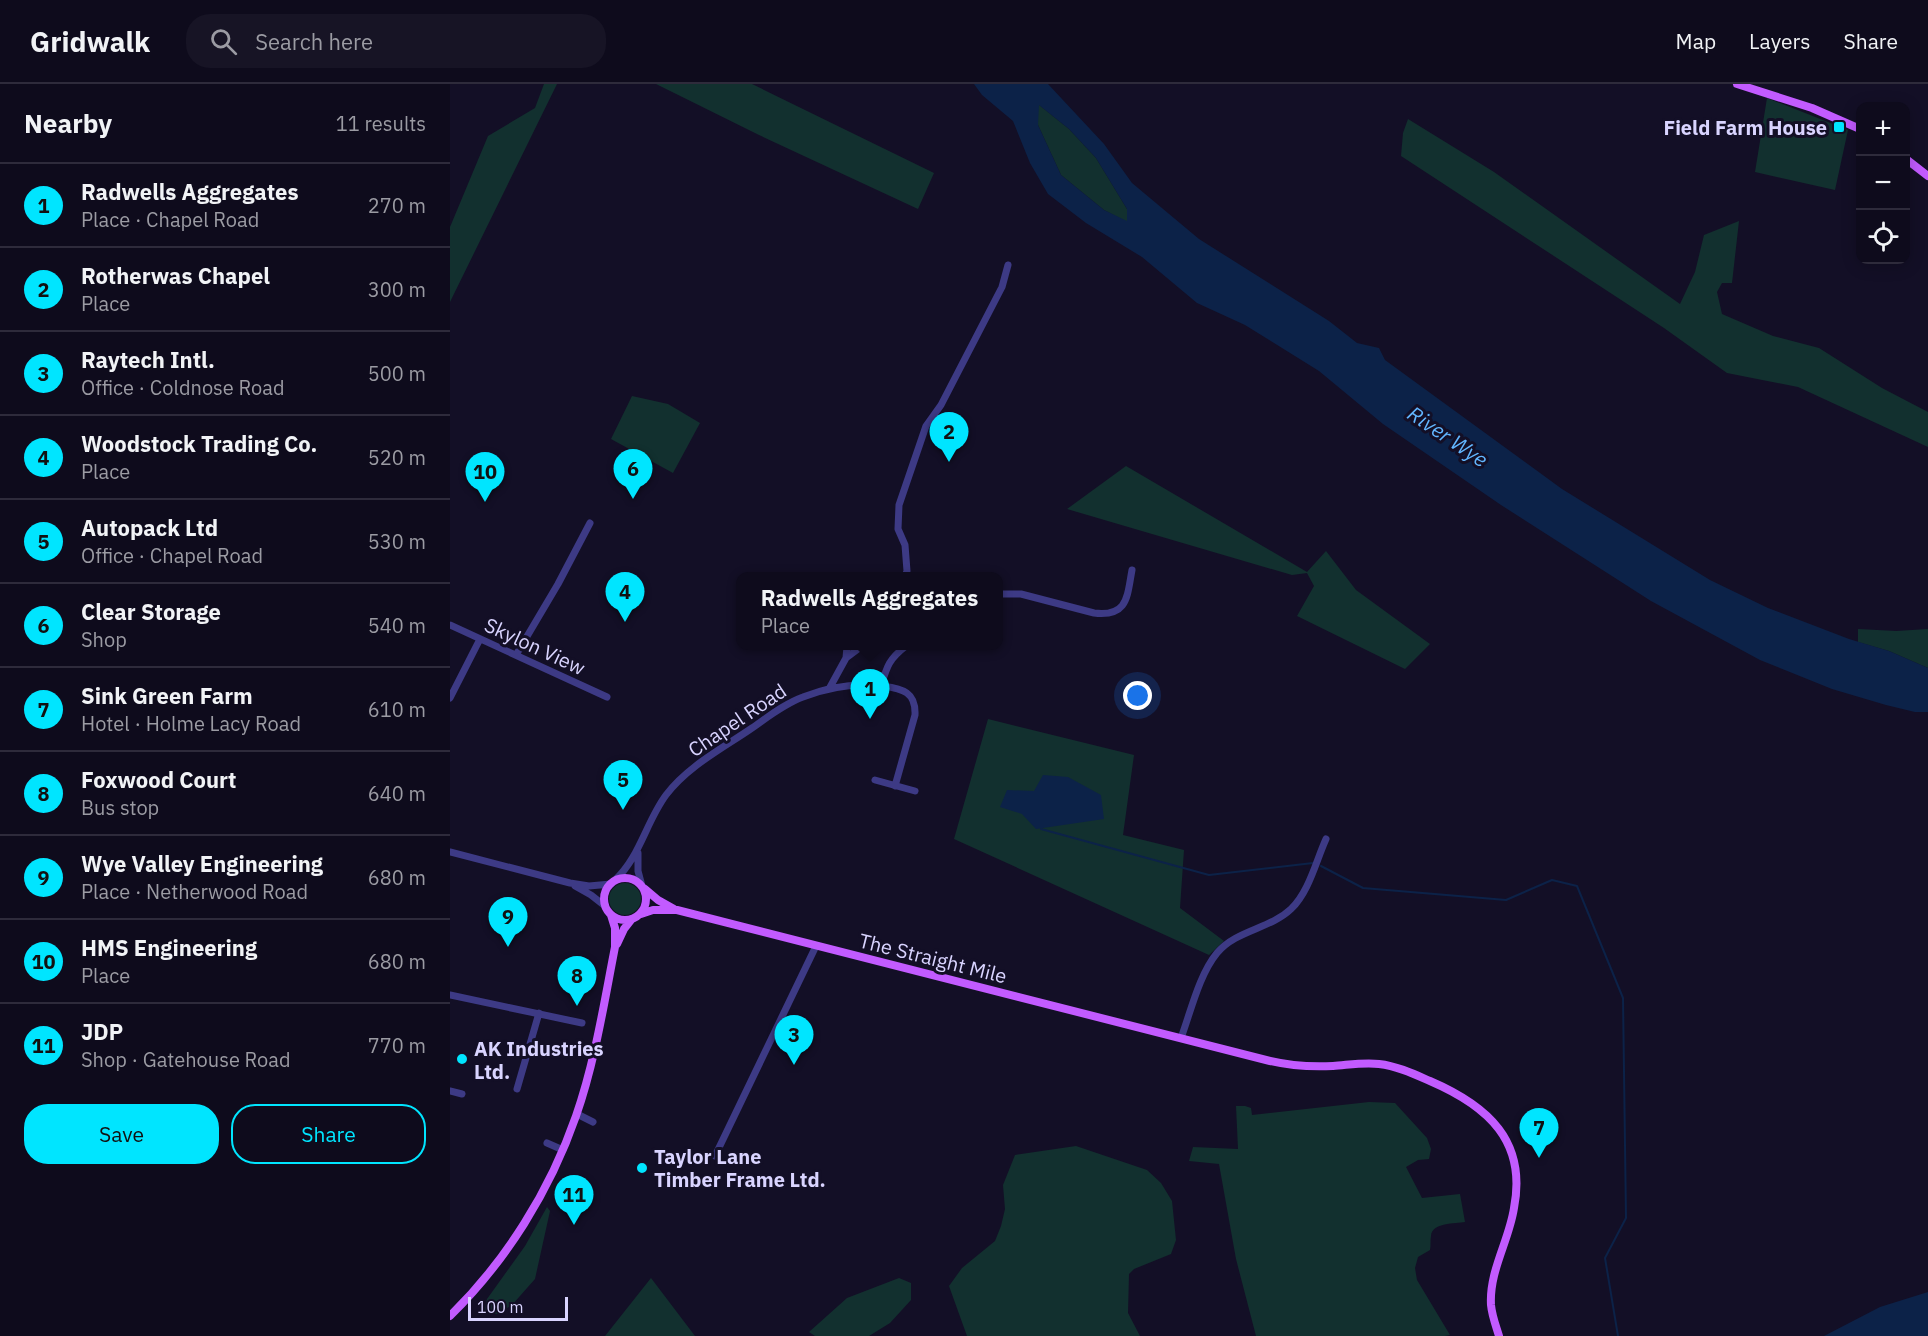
<!DOCTYPE html>
<meta charset="utf-8">
<style>
:root{--surface:#0e0b1c;--page:#171425;--text:#f1f3f6;--muted:#9b9ba3;--line:#2e2b3b;--accent:#00e5ff}
body{margin:0;font-family:"IBM Plex Sans",sans-serif;background:var(--page);color:var(--text)}
.controls{position:absolute;right:18px;top:18px;display:grid;overflow:hidden;border-radius:12px;box-shadow:0 3px 15px #0003}
.controls button{width:54px;height:54px;display:grid;place-items:center;padding:0;border:0;border-bottom:2px solid var(--line);background:var(--surface);color:var(--text);font:30px sans-serif}
.scale{position:absolute;left:18px;bottom:15px;width:100px;box-sizing:border-box;padding-left:6px;border:3px solid #d9d4ff;border-top:0;font-size:16px;line-height:21px;white-space:nowrap;color:#d9d4ff;-webkit-text-stroke:4px #130f26;paint-order:stroke}
.you{position:absolute;left:688px;top:612px;width:21px;height:21px;margin:-15px;border:4px solid #fff;border-radius:50%;background:#1a73e8;box-shadow:0 0 0 9px #1a73e833}
.badge{display:grid;place-items:center;width:39px;height:39px;border-radius:50%;background:var(--accent);color:#111;font-size:20px;font-weight:700}
.pin{position:absolute;translate:-50% -50px;filter:drop-shadow(0 2px 3px #0008)}
.pin::after{content:'';position:absolute;top:32px;width:21px;height:18px;background:inherit;clip-path:polygon(0 0,100% 0,50% 100%)}
.popup{position:absolute;left:286px;top:488px;width:267px;height:78px;box-sizing:border-box;display:grid;place-content:center;border-radius:12px;background:var(--surface);filter:drop-shadow(0 2px 4px #0005);font-size:20px;white-space:nowrap;color:var(--muted)}
.popup b{font-size:22px;color:var(--text)}
.popup::after{content:'';position:absolute;left:50%;top:100%;margin-left:-12px;border:12px solid transparent;border-top-color:var(--surface)}
.list{margin:0;padding:0;list-style:none}
h2{display:flex;justify-content:space-between;align-items:center;height:78px;margin:0;padding:0 24px;font-size:26px}
h2 small{font-size:20px;font-weight:400;color:var(--muted)}
.list li{display:grid;grid-template-columns:39px 1fr auto;gap:18px;align-items:center;box-sizing:border-box;height:84px;padding:0 24px;border-top:2px solid var(--line)}
.list b{display:block;font-size:22px;white-space:nowrap}
.list p{margin:0;font-size:20px;white-space:nowrap;color:var(--muted)}
.list em{font-size:20px;font-style:normal;color:var(--muted)}
.actions{display:flex;gap:12px;padding:18px 24px}
.actions a{flex:1;padding:14px 0;border:2px solid var(--accent);border-radius:24px;text-align:center;font-size:21px;color:var(--accent)}
.actions .main{background:var(--accent);color:#111}
.icon{flex:none;width:33px;height:33px;fill:none;stroke:currentColor;stroke-width:2;stroke-linecap:round;stroke-linejoin:round}
.map{position:relative;flex:none;width:1478px;height:1252px;overflow:hidden}
header{display:flex;align-items:center;gap:36px;box-sizing:border-box;height:84px;padding:0 30px;background:var(--surface);border-bottom:2px solid var(--line)}
header strong{font-size:28px}
nav{display:flex;gap:33px;margin-inline-start:auto;font-size:21px}
.search{width:420px;height:54px;background:var(--page);display:flex;align-items:center;gap:15px;box-sizing:border-box;padding:0 21px;border-radius:24px;color:var(--muted);font-size:22px}
main{display:flex}
aside{flex:1;background:var(--surface)}
.map>svg:first-child{display:block}
.green{fill:#12302f}
.water{fill:#0c2248;fill-rule:evenodd}
.lines{fill:none;stroke-linecap:round;stroke-linejoin:round}
.stream{stroke:#0c2248;stroke-width:2}
.minor{stroke:#3d3a85;stroke-width:7}
.major{stroke:#c25bff;stroke-width:8}
.poi-dot{fill:#00e5ff;stroke:#130f26;stroke-width:2}
.labels{text-anchor:middle;dominant-baseline:central;stroke-width:6;stroke-linejoin:round;paint-order:stroke}
.poi-label{font-size:20px;font-weight:bold;fill:#d9d4ff;stroke:#130f26;text-anchor:start}
.street-label{font-size:20px;fill:#d9d4ff;stroke:#130f26}
.water-label{font-size:21px;font-style:italic;fill:#62b6ff;stroke:#130f26}
</style>
<header>
<strong>Gridwalk</strong>
<div class="search"><svg class="icon" aria-label="search" viewBox="0 0 24 24"><circle cx="10" cy="10" r="6"/><path d="M15 15l6 6"/></svg>Search here</div>
<nav><a>Map</a><a>Layers</a><a>Share</a></nav>
</header>
<main>
<aside>
<h2>Nearby<small>11 results</small></h2>
<ul class="list">
<li><span class="badge">1</span><div><b>Radwells Aggregates</b><p>Place · Chapel Road</p></div><em>270 m</em></li>
<li><span class="badge">2</span><div><b>Rotherwas Chapel</b><p>Place</p></div><em>300 m</em></li>
<li><span class="badge">3</span><div><b>Raytech Intl.</b><p>Office · Coldnose Road</p></div><em>500 m</em></li>
<li><span class="badge">4</span><div><b>Woodstock Trading Co.</b><p>Place</p></div><em>520 m</em></li>
<li><span class="badge">5</span><div><b>Autopack Ltd</b><p>Office · Chapel Road</p></div><em>530 m</em></li>
<li><span class="badge">6</span><div><b>Clear Storage</b><p>Shop</p></div><em>540 m</em></li>
<li><span class="badge">7</span><div><b>Sink Green Farm</b><p>Hotel · Holme Lacy Road</p></div><em>610 m</em></li>
<li><span class="badge">8</span><div><b>Foxwood Court</b><p>Bus stop</p></div><em>640 m</em></li>
<li><span class="badge">9</span><div><b>Wye Valley Engineering</b><p>Place · Netherwood Road</p></div><em>680 m</em></li>
<li><span class="badge">10</span><div><b>HMS Engineering</b><p>Place</p></div><em>680 m</em></li>
<li><span class="badge">11</span><div><b>JDP</b><p>Shop · Gatehouse Road</p></div><em>770 m</em></li>
</ul>
<div class="actions"><a class="main">Save</a><a>Share</a></div>
</aside>
<div class="map">
<svg width="1478" height="1252" viewBox="0 0 1478 1252">
<rect width="100%" height="100%" fill="#130f26"/>
<path class="green" d="M94,0H107L0,218V143L38,52L85,24Z
M206,0H302L484,89L468,125L309,51Z
M1317,14L1398,46L1385,106L1305,88Z
M588,20L619,45L646,74L677,125V138L654,126L611,91L588,41Z
M958,35L1044,88L1230,220L1245,188L1254,151L1289,137L1282,199H1272L1267,208L1272,230L1323,252L1369,264L1432,304L1478,328V363L1348,303L1277,289L1214,244L951,72L953,49Z
M182,312L218,320L250,339L223,389L161,355Z
M676,382L857,488L876,467L906,506L980,560L955,585L847,532L864,502L857,489L842,491L617,425Z
M1408,545L1446,547L1478,545V584L1439,567L1408,558Z
M538,635L684,671L673,751L734,766L730,824L774,857L759,871L504,755Z
M159 815a16 16 0 1 1 32 0a16 16 0 1 1-32 0Z
M919,1018L945,1019L977,1054L981,1065L979,1075L968,1076L956,1083L972,1114L1010,1110L1015,1138C1005,1140 982,1138 981,1152C980,1157 981,1161 980,1166L968,1173L965,1184L967,1196L1000,1251L995,1252H806L786,1175L769,1080L739,1077L743,1063L788,1065L786,1022H795L801,1024L802,1031Z
M626,1062L697,1086L711,1099L722,1117L726,1156L721,1170L684,1185L679,1190L678,1229L690,1252H517L499,1202L512,1184L545,1157L551,1142L555,1125L553,1101L565,1071Z
M97,1123L100,1127L85,1195L62,1221L47,1230L34,1228L37,1215L75,1162Z
M201,1194L245,1252H155Z
M449,1194L461,1199V1216L440,1239L419,1252H365L359,1248L397,1214Z"/>
<path class="water" d="M524,0H598L654,60L682,99L749,155L879,237L907,259L929,264L935,276L1112,405L1260,496L1318,524L1399,555L1439,567L1478,584V628H1465L1436,621L1382,605L1310,576L1201,517L1051,421L933,340L869,287L795,241L747,219L692,173L636,139L598,110L580,79L563,37L532,11ZM589,21L619,45L646,74L677,125V137L654,126L611,91L588,41Z
M593,691L618,693L651,711L654,735L586,745L572,730L550,723L557,706L584,707Z
M1478,1208V1252H1374L1430,1223Z"/>
<g class="lines">
<path class="stream" d="M591,745L759,791L863,779
M871,782L913,804L1056,816L1102,796L1127,802L1173,914L1176,1134L1155,1174L1168,1252"/>
<path class="minor" d="M455,492L457,487L455,461L448,445L449,421L476,342L491,321L552,203L558,181
M549,510H571L644,529C678,533 677,513 682,486
M0,541L157,613
M66,571L108,500L140,439
M396,574L412,562
M431,602C437,582 439,575 456,562
M379,605L396,574L397,562
M0,614L30,555
M425,696L465,707
M0,768L120,799L139,802L161,800
M188,769V787L192,802
M165,796C190,773 196,738 216,711C238,682 273,664 302,644C318,633 334,620 353,613C378,603 407,599 433,602C453,605 466,608 465,631L445,702
M125,802L141,811L155,822
M0,911L132,939
M731,954C741,927 749,891 767,869C786,846 820,845 841,825C859,808 866,777 876,755
M67,1005L89,929
M0,1007L12,1010
M127,1030L143,1038
M97,1059L113,1066
M265,1072L366,862"/>
<path class="major" d="M1287,0L1362,24L1410,45
M1456,75L1478,92
M154 815a21 21 0 1 1 42 0a21 21 0 1 1-42 0Z
M195,805L208,816L224,825
M191,830L203,826H227L820,977C841,982 862,983 883,982C898,981 914,978 929,980C947,982 964,990 980,997C1038,1022 1077,1057 1064,1124C1059,1157 1039,1187 1041,1221C1042,1232 1046,1242 1049,1252
M167,860L174,845L181,836
M0,1232C56,1177 100,1107 126,1032C145,978 154,919 165,863V844L161,831"/>
</g>
<g class="poi-dot">
<rect x="1383" y="37" width="12" height="12" rx="3"/>
<circle cx="12" cy="975" r="6"/>
<circle cx="192" cy="1084" r="6"/>
</g>
<g class="labels">
<g class="poi-label">
<text x="1377" y="43" text-anchor="end">Field Farm House</text>
<text x="24" y="964">AK Industries<tspan x="24" dy="23">Ltd.</tspan></text>
<text x="204" y="1072">Taylor Lane<tspan x="204" dy="23">Timber Frame Ltd.</tspan></text>
</g>
<g class="street-label">
<text transform="translate(85 562) rotate(25)">Skylon View</text>
<text transform="translate(287 636) rotate(-34)">Chapel Road</text>
<text transform="translate(483 874) rotate(14)">The Straight Mile</text>
</g>
<g class="water-label">
<text transform="translate(998 352) rotate(34)">River Wye</text>
</g>
</g>
</svg>
<div class="controls">
<button>+</button>
<button>−</button>
<button><svg class="icon" aria-label="locate" viewBox="0 0 24 24"><circle cx="12" cy="12" r="6"/><path d="M12 2v4M12 18v4M2 12h4M18 12h4"/></svg></button>
</div>
<div class="scale">100 m</div>
<div class="you"></div>
<div class="pin badge" style="left:420px;top:635px">1</div>
<div class="popup"><b>Radwells Aggregates</b>Place</div>
<div class="pin badge" style="left:499px;top:378px">2</div>
<div class="pin badge" style="left:344px;top:981px">3</div>
<div class="pin badge" style="left:175px;top:538px">4</div>
<div class="pin badge" style="left:173px;top:726px">5</div>
<div class="pin badge" style="left:183px;top:415px">6</div>
<div class="pin badge" style="left:1089px;top:1074px">7</div>
<div class="pin badge" style="left:127px;top:922px">8</div>
<div class="pin badge" style="left:58px;top:863px">9</div>
<div class="pin badge" style="left:35px;top:418px">10</div>
<div class="pin badge" style="left:124px;top:1141px">11</div>
</div>
</main>
